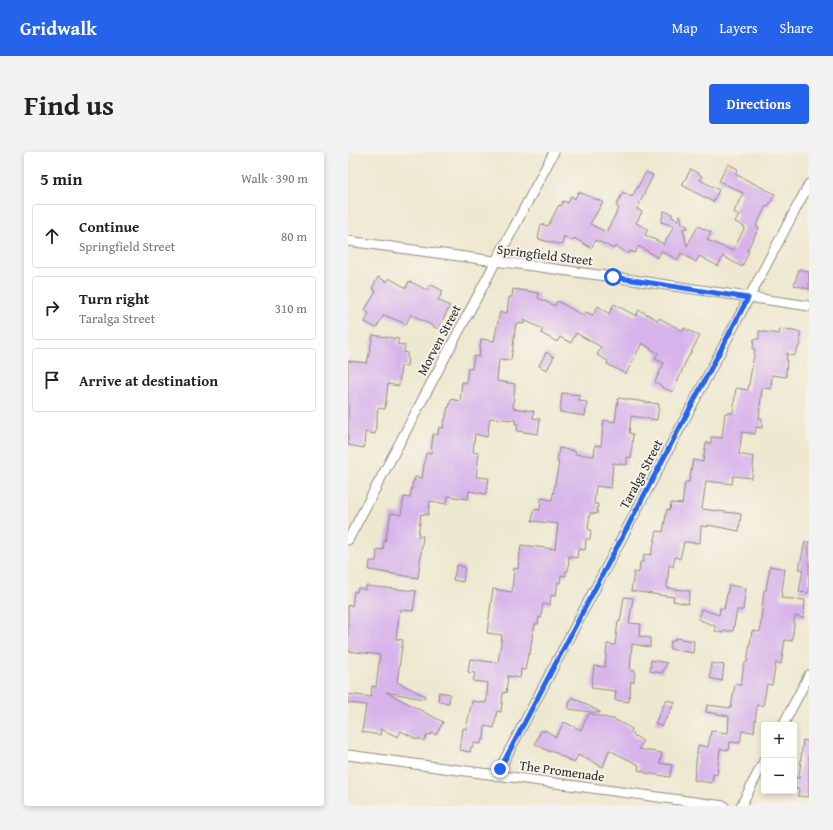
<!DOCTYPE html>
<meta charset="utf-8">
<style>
:root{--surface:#fff;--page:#f2f2f2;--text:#222;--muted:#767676;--line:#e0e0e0;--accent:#2563eb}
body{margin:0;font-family:"Gentium Book Plus",serif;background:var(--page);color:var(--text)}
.controls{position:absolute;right:12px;bottom:12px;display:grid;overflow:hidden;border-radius:4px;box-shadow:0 2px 6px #0003}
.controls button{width:36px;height:36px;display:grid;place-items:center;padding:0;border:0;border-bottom:1px solid var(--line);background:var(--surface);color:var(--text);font:20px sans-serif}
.stop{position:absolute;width:12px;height:12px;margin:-9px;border:3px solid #2563eb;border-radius:50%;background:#fff}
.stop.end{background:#2563eb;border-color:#fff;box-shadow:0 1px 4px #0008}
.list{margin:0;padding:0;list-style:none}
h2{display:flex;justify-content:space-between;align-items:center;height:52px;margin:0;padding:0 16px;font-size:17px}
h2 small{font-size:13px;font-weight:400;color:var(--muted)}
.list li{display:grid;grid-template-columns:26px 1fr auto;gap:12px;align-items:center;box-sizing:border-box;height:64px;margin:0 8px 8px;padding:0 8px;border:1px solid var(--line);border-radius:4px}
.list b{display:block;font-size:15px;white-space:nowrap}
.list p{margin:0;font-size:13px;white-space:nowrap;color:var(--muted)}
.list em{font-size:13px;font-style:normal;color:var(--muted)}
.icon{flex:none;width:22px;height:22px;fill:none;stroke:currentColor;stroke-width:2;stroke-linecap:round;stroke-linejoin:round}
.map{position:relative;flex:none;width:461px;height:654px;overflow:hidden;border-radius:4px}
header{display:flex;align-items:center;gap:24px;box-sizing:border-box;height:56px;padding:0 20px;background:var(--accent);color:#fff}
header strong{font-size:19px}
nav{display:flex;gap:22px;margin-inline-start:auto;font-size:14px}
.intro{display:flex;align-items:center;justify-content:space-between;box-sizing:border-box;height:96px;padding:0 24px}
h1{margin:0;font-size:28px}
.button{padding:10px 18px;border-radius:4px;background:var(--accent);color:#fff;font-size:14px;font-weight:700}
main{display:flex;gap:24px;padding:0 24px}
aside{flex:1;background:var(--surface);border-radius:4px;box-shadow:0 2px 6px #0003}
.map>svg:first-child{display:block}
.building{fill:#d7b3eb}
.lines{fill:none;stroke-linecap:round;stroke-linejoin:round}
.street-casing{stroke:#8c8a7e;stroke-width:11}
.street{stroke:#fff;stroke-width:9}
.route{stroke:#2563eb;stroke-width:5}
.labels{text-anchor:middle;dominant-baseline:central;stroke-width:4;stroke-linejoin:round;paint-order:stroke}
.street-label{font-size:13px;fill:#2b2b2b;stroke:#f7f3e8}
</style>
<header>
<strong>Gridwalk</strong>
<nav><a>Map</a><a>Layers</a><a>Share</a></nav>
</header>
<div class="intro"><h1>Find us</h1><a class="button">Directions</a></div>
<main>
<aside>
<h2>5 min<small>Walk · 390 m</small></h2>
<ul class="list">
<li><svg class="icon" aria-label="ahead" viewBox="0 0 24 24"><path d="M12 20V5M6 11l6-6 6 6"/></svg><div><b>Continue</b><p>Springfield Street</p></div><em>80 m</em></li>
<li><svg class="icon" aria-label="right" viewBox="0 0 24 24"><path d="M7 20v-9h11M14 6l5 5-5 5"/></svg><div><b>Turn right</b><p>Taralga Street</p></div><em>310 m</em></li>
<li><svg class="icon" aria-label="arrive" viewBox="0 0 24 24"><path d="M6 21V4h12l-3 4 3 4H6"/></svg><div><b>Arrive at destination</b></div></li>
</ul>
</aside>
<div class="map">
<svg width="461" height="654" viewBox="0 0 461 654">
<rect width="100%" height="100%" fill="#f7f3e8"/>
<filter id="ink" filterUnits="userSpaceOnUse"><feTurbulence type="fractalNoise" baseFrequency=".025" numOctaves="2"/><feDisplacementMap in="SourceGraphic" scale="8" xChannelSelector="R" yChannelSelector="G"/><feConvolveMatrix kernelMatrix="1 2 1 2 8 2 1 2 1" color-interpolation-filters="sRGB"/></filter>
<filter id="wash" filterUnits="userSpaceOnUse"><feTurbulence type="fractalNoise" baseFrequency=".012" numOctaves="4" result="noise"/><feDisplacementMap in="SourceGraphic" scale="16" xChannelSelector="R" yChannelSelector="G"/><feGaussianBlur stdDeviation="0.9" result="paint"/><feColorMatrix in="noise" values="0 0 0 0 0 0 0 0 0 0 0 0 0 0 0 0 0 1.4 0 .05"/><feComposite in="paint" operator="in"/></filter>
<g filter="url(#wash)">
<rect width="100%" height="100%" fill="#eee8d0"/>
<g id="blocks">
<path class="building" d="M380,12L390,17L387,22L427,42L420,55L418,54L408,74L411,76L399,98L401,99L394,115L375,104L370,114L351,104L348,110L333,101L330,108L313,99L310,106L291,94L287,101L282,99L280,102L268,94L266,97L248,88L243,96L226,86L224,89L216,84L214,93L190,87L193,72L200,74L211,53L213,54L215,49L220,51L223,44L227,47L230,40L255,50L242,72L258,80L271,56L268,54L275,40L284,45L298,20L305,23L289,57L294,60L288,71L300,77L297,83L316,92L326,74L313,70L316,59L324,62V65L329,68L332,63L334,71L340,75L339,77L335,76L339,94L350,74L363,80L359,88L385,99L397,75L387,70L391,63L386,60L395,41L371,29Z
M343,17L354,24L352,28L371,38L365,50L334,33Z
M451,117L461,120V137L446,133Z
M30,125L39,130L41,126L58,136L61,129L79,138L82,132L95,139L90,148L102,154L90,177L63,162L58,172L36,163L28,176L17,170L21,161L17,158L28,139L24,136Z
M165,137L191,141L190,146L207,154L209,149L236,164L238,160L245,163L250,154L261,162L266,152L288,164L291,158L310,168L311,166L335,179L336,176L352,184L338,209L325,240L313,235L314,234L307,230L316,211L307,207L310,201L294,191L278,222L259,212L260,209L249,203L253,195L228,181L223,191L212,185L209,190L193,181L195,177L176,168V172L168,171L163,208L151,207L149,229L167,232L165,256L186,259L185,266L192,267L190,282L169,279L170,272H167V268L142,266L139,285L127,282L125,300L131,301L128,325L141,326L138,342L121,339L120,347L100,344L99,352L82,349L80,363L73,362L70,384H75L70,426L21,418L22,409H28L29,397L35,398L36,390H37L43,361L53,363L56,345L62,346L65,329H66L67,325L74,326L78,301H83L85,282L90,283L91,275L95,276L100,255L101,256L103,247L112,249L114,230L118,231L120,216L124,217L126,204L131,205L133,187L146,189L152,160L159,161L161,145H164Z
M432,177L452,180V192L446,204L439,201L438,225L424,223L423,237L414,236L411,266H414V276L408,275L407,282L394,280L391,302L406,305L404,326L385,324L384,332L358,329L354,357L393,362L391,379L360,373V375L353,374L352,391L336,390L332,407L327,405L325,415L321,413L319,436L342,439L340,452L325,449L326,445L283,439L286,420L291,421L292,410H295L296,402L303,403L309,379L315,380L319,357L322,358L323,351L334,352L337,330H341L345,308L355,310L358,291H363V285L374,286L377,261H385L388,236L400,238L407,197H405L406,187H411V179L431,182Z
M25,183L51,187L49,192L57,193L56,200L59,201V205L60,206L59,214H53L51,234L40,232L37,257L30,256L27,282L17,280L16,296L0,293V209L19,211Z
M198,200L206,205L199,218L191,214Z
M214,241L232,243L231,249L239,250L237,264L212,260Z
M270,246L311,252L309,268L283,264L281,281L285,282L283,306L279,305V313L265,311L263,336L248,334L246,352H250L249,362L242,361L240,377L243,378L242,387H238L237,398L230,397L229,406L221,404L220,419H218V424L213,423L212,431L210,430L208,444L203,443L202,453L195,452L193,466L191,465L190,472H187L186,478H185L182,502H180L177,518L173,517L172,526L160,524L158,541L155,540L153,560L149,559L146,576L137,574L136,588L134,587L133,592L125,591V595H123L122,600L112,598L115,576L118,577L124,549L138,551L140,531L125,529L127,521L120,520L122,507L150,511L154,483L139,481L145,437L164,440L166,416L170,417L173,393L207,397L210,372L184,369L186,357L192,358L193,346L204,348L211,310H209L211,296L227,299V302L246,304L247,293L253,294L256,268L267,270Z
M457,390H461V441L451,440L455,417H451Z
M109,413L117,415L115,430L105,428Z
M422,414L437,417L433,446L457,448L456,466L447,464L444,489L437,488L433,512L428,511L424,533L419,532L415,554L409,553L406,580L394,579L392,591L382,590L381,598L372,597L369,623L365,622L364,631L346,628L350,593L360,595L363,579L380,581L381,564L358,560L359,553L383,556L387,532L393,533L396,512L399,510L404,479L412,480L416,438H418Z
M381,433L398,436L395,458H389L385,479H376L375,481L367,479V474L350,467L353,457L371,463L372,456L376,457Z
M18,434L68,439L65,459L52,458L48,487L55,488L49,530L77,544L76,547L38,540L95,570L88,583L84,581L83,583L80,582L76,589L71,586L70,588L53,579L50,585L33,577L32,583L14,580L18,553L0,551V542L23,545L24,534L28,535L32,503L0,499V453L4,454L6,439L9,440L10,436L18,438Z
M276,445L285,446L281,471L293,472L291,484L302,486V495L284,492L282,518L287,519L286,530L283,529L281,550L267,548L268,539L243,536L246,514L257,515L259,492L267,493L270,469L272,470Z
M327,486L346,489L345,501L322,497L323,489H327Z
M303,508L319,511L314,521L302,519Z
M363,511L376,513L374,529L362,526Z
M91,540L102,542L101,551L90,549Z
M224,545L252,560V561L220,557L222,549H224Z
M318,548L327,550L314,574L307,571Z
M241,561L263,567L264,566L284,577L283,580L286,581L285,583L295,589L291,597L314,601L312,611L324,613L322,625L297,621L298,620L290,618L291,613L261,598L255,615L230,603L226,611L203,598L202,600L187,592L193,578L196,580L197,578L208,585L216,570L233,578Z
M455,588L461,589V645L450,644L451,637L446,636V625L451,626Z"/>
</g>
</g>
<g filter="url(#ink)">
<use href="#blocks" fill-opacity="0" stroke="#8c8a7e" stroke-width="1"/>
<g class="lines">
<defs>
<path id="street" d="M0,89L265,125L461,154
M0,388L206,0
M435,573L461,523
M0,603L376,654
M148,624L461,32
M393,654L416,609"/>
</defs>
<use href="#street" class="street-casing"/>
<use href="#street" class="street"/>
</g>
</g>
<g class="lines" filter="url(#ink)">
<path class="route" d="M152,617L400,146L265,125"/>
</g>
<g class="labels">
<g class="street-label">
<text transform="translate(197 103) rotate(7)">Springfield Street</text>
<text transform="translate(91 188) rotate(-62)">Morven Street</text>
<text transform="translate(293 322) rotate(-62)">Taralga Street</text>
<text transform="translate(214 619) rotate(8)">The Promenade</text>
</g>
</g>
</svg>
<div class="controls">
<button>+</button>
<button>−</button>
</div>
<div class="stop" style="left:265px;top:125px"></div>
<div class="stop end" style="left:152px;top:617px"></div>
</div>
</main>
